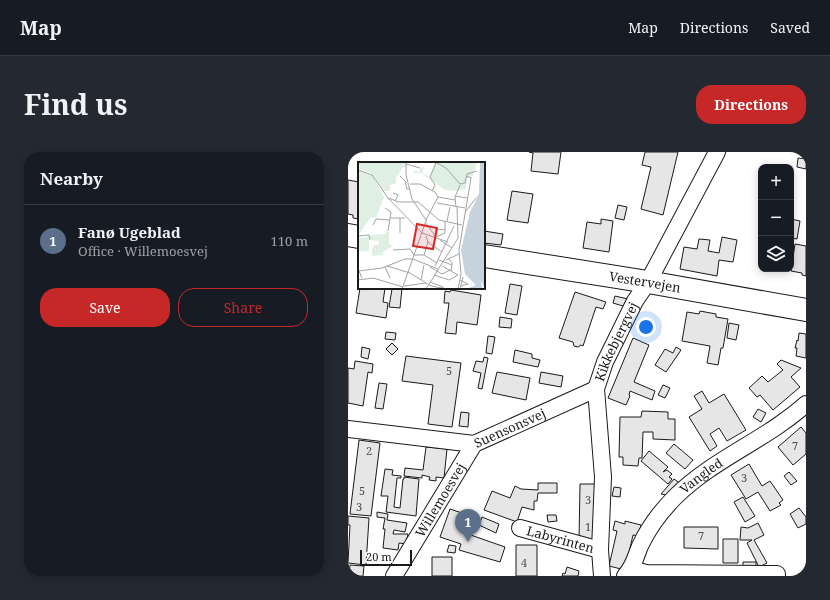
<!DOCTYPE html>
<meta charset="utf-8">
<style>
:root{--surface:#171b24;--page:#242831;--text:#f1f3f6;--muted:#9ea1a6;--line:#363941;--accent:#c62828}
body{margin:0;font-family:"Noto Serif",serif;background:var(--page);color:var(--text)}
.controls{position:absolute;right:12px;top:12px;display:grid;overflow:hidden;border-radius:8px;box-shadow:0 2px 10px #0003}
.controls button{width:36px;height:36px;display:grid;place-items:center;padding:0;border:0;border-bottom:1px solid var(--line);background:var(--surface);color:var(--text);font:20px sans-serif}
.scale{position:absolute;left:12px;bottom:10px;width:52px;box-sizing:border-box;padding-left:4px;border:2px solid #1a1a1a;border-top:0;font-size:11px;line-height:14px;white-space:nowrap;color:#1a1a1a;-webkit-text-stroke:3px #fff;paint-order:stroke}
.you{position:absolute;left:298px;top:175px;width:14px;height:14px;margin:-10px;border:3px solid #fff;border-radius:50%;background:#1a73e8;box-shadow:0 0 0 6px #1a73e833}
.badge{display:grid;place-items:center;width:26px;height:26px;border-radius:50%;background:var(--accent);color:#fff;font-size:13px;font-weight:700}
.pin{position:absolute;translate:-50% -33px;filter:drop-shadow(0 1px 2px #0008)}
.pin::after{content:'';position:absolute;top:21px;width:14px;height:12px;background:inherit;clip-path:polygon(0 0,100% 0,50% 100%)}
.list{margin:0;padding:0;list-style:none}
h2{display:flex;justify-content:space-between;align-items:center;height:52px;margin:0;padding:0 16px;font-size:17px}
h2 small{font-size:13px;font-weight:400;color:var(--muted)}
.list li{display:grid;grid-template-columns:26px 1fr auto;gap:12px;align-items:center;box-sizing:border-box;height:72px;padding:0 16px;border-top:1px solid var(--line)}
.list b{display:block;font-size:15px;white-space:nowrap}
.list p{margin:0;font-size:13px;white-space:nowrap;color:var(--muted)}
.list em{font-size:13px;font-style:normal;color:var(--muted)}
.actions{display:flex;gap:8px;padding:12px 16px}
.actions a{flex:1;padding:9px 0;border:1px solid var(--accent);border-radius:16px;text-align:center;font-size:14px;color:var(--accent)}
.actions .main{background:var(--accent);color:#fff}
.icon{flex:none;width:22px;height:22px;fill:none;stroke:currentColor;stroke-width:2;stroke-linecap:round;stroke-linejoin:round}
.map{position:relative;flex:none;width:458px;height:424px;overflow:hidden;border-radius:16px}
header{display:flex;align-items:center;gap:24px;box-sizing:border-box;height:56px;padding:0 20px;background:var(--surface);border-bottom:1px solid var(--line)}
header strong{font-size:19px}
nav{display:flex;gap:22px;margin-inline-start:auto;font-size:14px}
.intro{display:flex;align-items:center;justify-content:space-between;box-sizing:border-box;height:96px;padding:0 24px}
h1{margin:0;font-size:28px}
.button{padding:10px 18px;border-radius:16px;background:var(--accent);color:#fff;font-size:14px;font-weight:700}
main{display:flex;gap:24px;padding:0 24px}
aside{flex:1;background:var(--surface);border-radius:16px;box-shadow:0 2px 10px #0003}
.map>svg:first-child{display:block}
.building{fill:#e6e6e6;stroke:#1a1a1a}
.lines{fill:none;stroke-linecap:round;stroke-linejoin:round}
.street-casing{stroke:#1a1a1a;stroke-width:18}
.secondary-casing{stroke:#1a1a1a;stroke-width:24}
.street{stroke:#fff;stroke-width:16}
.secondary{stroke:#fff;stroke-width:22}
.labels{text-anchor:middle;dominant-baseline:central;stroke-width:3;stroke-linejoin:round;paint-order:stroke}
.number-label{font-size:11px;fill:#4d4d4d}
.street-label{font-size:13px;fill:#1a1a1a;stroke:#fff}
.inset-river{fill:none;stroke:#c6d2dc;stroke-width:2}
.inset-road{fill:none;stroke:#a3a3a3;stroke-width:1}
.view{fill:#d62828;fill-opacity:0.15;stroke:#d62828;stroke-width:2}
.inset-edge{fill:none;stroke:#1a1a1a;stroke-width:2}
</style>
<header>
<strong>Map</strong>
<nav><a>Map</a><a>Directions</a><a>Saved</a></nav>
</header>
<div class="intro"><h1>Find us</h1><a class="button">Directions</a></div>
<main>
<aside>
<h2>Nearby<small></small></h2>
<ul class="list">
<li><span class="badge" style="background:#5c6f8a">1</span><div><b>Fanø Ugeblad</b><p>Office · Willemoesvej</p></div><em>110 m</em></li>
</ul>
<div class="actions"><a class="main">Save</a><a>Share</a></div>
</aside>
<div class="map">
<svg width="458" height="424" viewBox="0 0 458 424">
<rect width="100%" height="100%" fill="#fff"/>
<path class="building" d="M181,0H213L210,22L183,19L185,1Z
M297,0H330L315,63L293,57L303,15L294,13Z
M450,6L458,7V17L449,15Z
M0,28L11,30V67L5,66V63L0,62Z
M164,39L185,42L180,71L159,68Z
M270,53L279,55L276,68L267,66Z
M253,67L265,69L261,100L235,96L239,70L253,72Z
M443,67L452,69L449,87L443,86Z
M136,79L155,82L153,93L136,91Z
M374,85L389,88L385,110L371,108L369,124L332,117L336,95L349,97L351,87L362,88L360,99L371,101Z
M447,92L458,94V124L454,123V121L443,119Z
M162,132L174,134L169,163L157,161Z
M12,136H37L35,150L40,151L38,166L8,161Z
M46,136H54L52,156L41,155L44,137Z
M103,138L133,143L129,173L109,170L108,182L97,181L101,151H96L97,139L102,140Z
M227,140L258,150L255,157L248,155L235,194L233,193L230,195L226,194L225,190L211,186Z
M267,144L280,147L278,155L265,151Z
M352,159L368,162V165L380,167L375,196H373L370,213L359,211L362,194L334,189L339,160L351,162Z
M152,165L164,167L163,176L151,175Z
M381,171L391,173L388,188L379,186Z
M38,180L48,181L47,188L37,187Z
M451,181L458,182V206L448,204L449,196H447L449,188L450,189Z
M140,184L147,185L144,202L138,201Z
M285,186L301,193L286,230L307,239L304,248L282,239L281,243L282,244L278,253L260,246Z
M44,191L50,197L44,203L38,197Z
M14,195L22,197L20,207L13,205Z
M328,195L333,198L318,220L307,213L317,197L325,201Z
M167,198L184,202V206L192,208L190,215L165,210Z
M58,204L113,211L104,275L80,272L85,233L54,229Z
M136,205L140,206L134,237L130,236L133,221L125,219L128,209L135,210Z
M433,208L453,216L443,225L452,235L425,258L412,243L409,245L401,236L414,224L420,230L435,218L429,212Z
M7,209L25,212L24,221L20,220L15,254L0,251V216L6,217Z
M149,220L182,226L178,248L144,241Z
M193,220L215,224L213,235L191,231Z
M31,231L39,232L35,257L27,256Z
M315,233L322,236L317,246L310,243Z
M354,239L361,251L376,242L398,278L379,289L371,276L362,282L369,294L362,299L341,265L354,257L346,244Z
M410,257L418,261L413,270L405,265Z
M294,259L320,260V267H327V288L305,287V280H295L294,306H291L290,314L275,313V305H271L272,265H293Z
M113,260L121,261L120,275L111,274Z
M453,275L458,281V302L445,313L430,295Z
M11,288L32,291L23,364L2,362Z
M326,292L345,308L337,317L318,301Z
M78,295L99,297L96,326L88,325V329L81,328L82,325L74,323V326L56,324L57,316L75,318Z
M301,299L320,315L315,320L319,318L324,322L321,325L324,327L320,332L293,309Z
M401,312L414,334L422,329L435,348L431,351L433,353L422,359L410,340L398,347L383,323Z
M37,317L45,318L44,323L53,324V326H49L46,355L52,356L55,327H56V325L71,327L68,364L38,360L40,344H33Z
M441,320L449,329L443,333L436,324Z
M326,327L333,332L323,344L313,342Z
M190,331H209V341H190L189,349H186V358L174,355L169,370L136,358L144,339L162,346L167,334L173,337L190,338Z
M232,332H251V388H231Z
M266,335L273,336L272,345L264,344Z
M395,345L407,364L397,370L386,350Z
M451,356L458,365V372L450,376L442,362Z
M102,357L123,364L117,381L157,395L152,410L111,398L113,392L92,385Z
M29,360L40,362L39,368L59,371L57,380L46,378L45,382H60L58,392L51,391L50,398L35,396L37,377H35L37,366L29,365Z
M199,363H208L209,369L200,370Z
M0,364L21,366L18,413L0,411L2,373H0Z
M134,365L151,372L148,381L131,373Z
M267,369L277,372V369L293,373L291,384L285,383L277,418L261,414L269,379L265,378Z
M410,371L416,383L406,388L419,411L411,415L399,391L404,388H392L393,375L400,376Z
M336,375H370V397L336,396Z
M375,387H390V411H375Z
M101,393L108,394L107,401L99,400Z
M168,393H189V424H168Z
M84,405H104V424H84Z
M395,410H408V417H395Z
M2,413L16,414L15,424H1Z
M219,415L231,419L230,424H214L215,421L217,422Z"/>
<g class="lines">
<defs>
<g id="street">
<path id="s1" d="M0,277L126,292L248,237"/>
<path id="s2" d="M172,376L252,398"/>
<path d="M283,417L298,421L429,422V424"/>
<path id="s3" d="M46,424L126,292"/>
<path id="s4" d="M254,424L252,398L255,325L248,237L257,210L287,149L300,130L369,0"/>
<path id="s5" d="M277,424C286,414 287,406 292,394C300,377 313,359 327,345C365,307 418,288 458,252"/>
</g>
<g id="secondary">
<path d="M0,83L11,85"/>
<path id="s6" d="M136,104L300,130L458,158"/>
</g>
</defs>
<use href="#street" class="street-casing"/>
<use href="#secondary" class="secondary-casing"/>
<use href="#street" class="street"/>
<use href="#secondary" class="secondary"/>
</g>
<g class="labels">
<g class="number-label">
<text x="101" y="218">5</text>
<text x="447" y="293">7</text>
<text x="21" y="298">2</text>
<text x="396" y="325">3</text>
<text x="14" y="338">5</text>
<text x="240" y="347">3</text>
<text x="11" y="354">3</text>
<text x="240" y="374">1</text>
<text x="353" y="383">7</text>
<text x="176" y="410">4</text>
</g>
<g class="street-label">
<text stroke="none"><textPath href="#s6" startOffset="163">Vestervejen</textPath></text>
<text stroke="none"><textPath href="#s4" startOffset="239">Kikkebjergvej</textPath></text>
<text stroke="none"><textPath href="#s1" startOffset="166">Suensonsvej</textPath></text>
<text stroke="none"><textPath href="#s5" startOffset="128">Vangled</textPath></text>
<text stroke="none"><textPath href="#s3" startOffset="89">Willemoesvej</textPath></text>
<text stroke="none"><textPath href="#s2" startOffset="42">Labyrinten</textPath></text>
</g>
</g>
<g transform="translate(10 10)">
<rect width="127" height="127" fill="#fff"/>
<path d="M0,0H49L48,5H45L38,16V21L32,23V29H25L13,11L1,7ZM77,0H119L114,16H109L108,27L99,29L87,28L63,11H56V9L62,10V6L66,5L64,11L72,15ZM0,8L14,13L26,35L18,56L13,55L0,74ZM28,70H31V82L34,84L25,90V93L14,94V87L16,83H21V79L12,78V73L27,72ZM11,75V89H0V76Z" fill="#e0efe3"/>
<path d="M122,0H127V126L122,118L125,127H108L118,123L107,112L103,88L112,50L121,32Z" fill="#c6d2dc"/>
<path class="inset-river" d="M119,36L127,27"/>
<path class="inset-road" d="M48,0V13L54,37L68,58M77,0L88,6L102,22M48,2L62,6M0,8L14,13L30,36L41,40H60L81,58L104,63M42,14L47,19L49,27H52M52,22H62L77,30L80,35M102,22L107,21L109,12L119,9M74,29L77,23L72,15L78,1M35,31L40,33L37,39M97,34L109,36M80,35L97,38M30,36L64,71L90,80M79,41L107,46M98,45L97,35L102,23M27,46L33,50L30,69M108,49L118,36M32,56H47M89,59L92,45M67,60L78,75L87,71V59M15,63L18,57L32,58M42,71V56M0,74L11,73L12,78M77,74L78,67L87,68M82,78L94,86M70,80L84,90M35,88L52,87L56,93M56,93H66L79,101M66,93L70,80L68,74M91,97L94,101L93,109M81,98L94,103M88,98L101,92M29,104L52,111L73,124L89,127M77,104L96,64M27,105L32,116M72,105L84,112L92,108M76,113L91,118L100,113L84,104M4,116L1,109L24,106L47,97H55L80,107M0,118L15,116L45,125M63,118L66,103M102,118L110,122L103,124M72,120L85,125V127M46,124L68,121M44,127L69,56L80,35M68,127L100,76L99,45M100,127L103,112L101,88L113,16L108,14M102,127L105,115"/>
<path class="view" d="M59,62L79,66L75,87L55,84Z"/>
<rect width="127" height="127" class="inset-edge"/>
</g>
</svg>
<div class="controls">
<button>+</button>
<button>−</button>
<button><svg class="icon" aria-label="layers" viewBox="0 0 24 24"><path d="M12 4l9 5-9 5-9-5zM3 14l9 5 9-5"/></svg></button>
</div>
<div class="scale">20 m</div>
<div class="you"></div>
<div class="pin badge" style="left:120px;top:390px;background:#5c6f8a">1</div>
</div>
</main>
